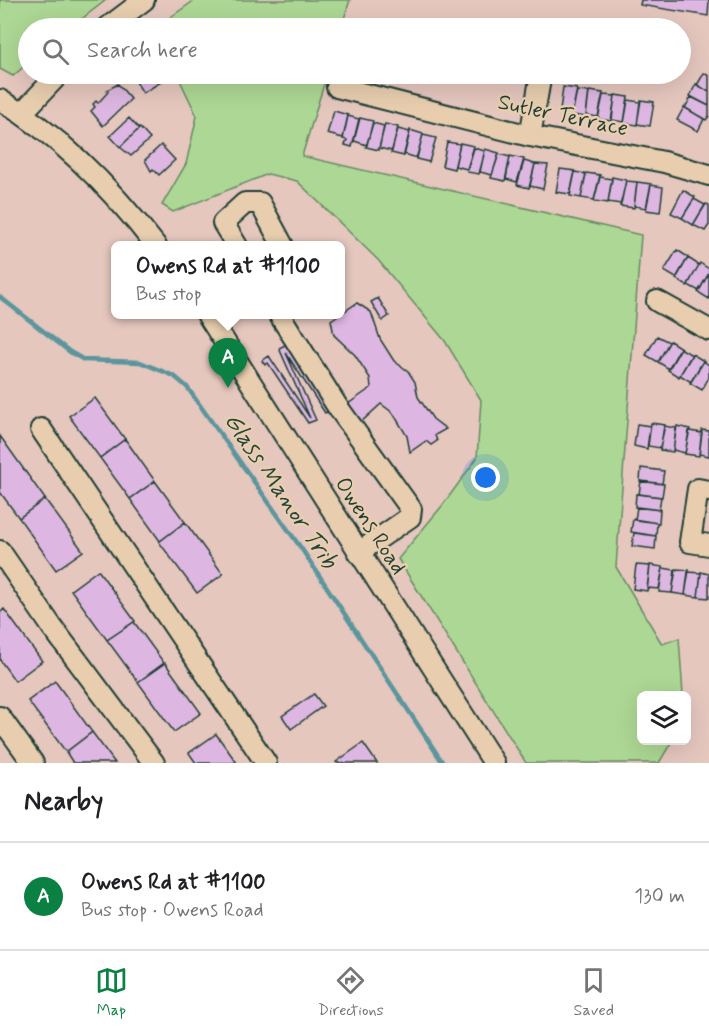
<!DOCTYPE html>
<meta charset="utf-8">
<style>
:root{--surface:#fff;--page:#f6f6f6;--text:#202124;--muted:#757577;--line:#e0e0e0;--accent:#0b8043}
body{margin:0;font-family:Mynerve,sans-serif;background:var(--page);color:var(--text)}
.controls{position:absolute;right:18px;bottom:18px;display:grid;overflow:hidden;border-radius:9px;box-shadow:0 6px 24px #0002}
.controls button{width:54px;height:54px;display:grid;place-items:center;padding:0;border:0;border-bottom:2px solid var(--line);background:var(--surface);color:var(--text);font:30px sans-serif}
.you{position:absolute;left:486px;top:478px;width:21px;height:21px;margin:-15px;border:4px solid #fff;border-radius:50%;background:#1a73e8;box-shadow:0 0 0 9px #1a73e833}
.badge{display:grid;place-items:center;width:39px;height:39px;border-radius:50%;background:var(--accent);color:#fff;font-size:20px;font-weight:700}
.pin{position:absolute;translate:-50% -50px;filter:drop-shadow(0 2px 3px #0008)}
.pin::after{content:'';position:absolute;top:32px;width:21px;height:18px;background:inherit;clip-path:polygon(0 0,100% 0,50% 100%)}
.popup{position:absolute;left:111px;top:241px;width:234px;height:78px;box-sizing:border-box;display:grid;place-content:center;border-radius:9px;background:var(--surface);filter:drop-shadow(0 2px 4px #0005);font-size:20px;white-space:nowrap;color:var(--muted)}
.popup b{font-size:22px;color:var(--text)}
.popup::after{content:'';position:absolute;left:50%;top:100%;margin-left:-12px;border:12px solid transparent;border-top-color:var(--surface)}
.list{margin:0;padding:0;list-style:none}
h2{display:flex;justify-content:space-between;align-items:center;height:78px;margin:0;padding:0 24px;font-size:26px}
h2 small{font-size:20px;font-weight:400;color:var(--muted)}
.list li{display:grid;grid-template-columns:39px 1fr auto;gap:18px;align-items:center;box-sizing:border-box;height:108px;padding:0 24px;border-top:2px solid var(--line)}
.list b{display:block;font-size:22px;white-space:nowrap}
.list p{margin:0;font-size:20px;white-space:nowrap;color:var(--muted)}
.list em{font-size:20px;font-style:normal;color:var(--muted)}
.icon{flex:none;width:33px;height:33px;fill:none;stroke:currentColor;stroke-width:2;stroke-linecap:round;stroke-linejoin:round}
.map{position:relative;flex:none;width:709px;height:763px;overflow:hidden}
.search{position:absolute;background:var(--surface);box-shadow:0 6px 24px #0002;left:18px;right:18px;top:18px;height:66px;display:flex;align-items:center;gap:15px;box-sizing:border-box;padding:0 21px;border-radius:33px;color:var(--muted);font-size:22px}
.sheet{height:186px;background:var(--surface)}
nav{display:flex;justify-content:space-around;align-items:center;box-sizing:border-box;height:84px;border-top:2px solid var(--line);background:var(--surface);font-size:16px;color:var(--muted)}
nav a{display:grid;justify-items:center;gap:3px}
nav .on{color:var(--accent)}
.map>svg:first-child{display:block}
.green{fill:#add794;stroke:#668a64;stroke-width:1.5}
.lines{fill:none;stroke-linecap:round;stroke-linejoin:round}
.stream{stroke:#5b959c;stroke-width:4.5}
.building{fill:#ddb7e1;stroke:#1f3d34;stroke-width:1.5}
.minor-casing{stroke:#1f3d34;stroke-width:24}
.minor{stroke:#e8ceaf;stroke-width:20}
.labels{text-anchor:middle;dominant-baseline:central;stroke-width:5;stroke-linejoin:round;paint-order:stroke}
.street-label{font-size:22px;fill:#1f3d34;stroke:#e8ceaf}
.water-label{font-size:24px;font-style:italic;fill:#24443d;stroke:#e8ceaf}
</style>
<div class="map">
<svg width="709" height="763" viewBox="0 0 709 763">
<rect width="100%" height="100%" fill="#e5c7be"/>
<filter id="ink" filterUnits="userSpaceOnUse"><feTurbulence type="fractalNoise" baseFrequency=".0167" numOctaves="2"/><feDisplacementMap in="SourceGraphic" scale="12" xChannelSelector="R" yChannelSelector="G"/><feConvolveMatrix kernelMatrix="1 2 1 2 8 2 1 2 1" color-interpolation-filters="sRGB"/></filter>
<g filter="url(#ink)">
<path class="green" d="M0,0H106L70,28H28V63L13,76L0,69Z
M195,0H350L341,28H159L158,26Z
M177,74H327L302,156L641,235L616,567L662,644L679,638L683,695L642,696V740L672,741L659,763H526L398,559L442,506L477,458L481,400L445,341L378,260L297,181L268,174L173,212L162,205L186,164L197,116Z"/>
<g class="lines">
<path class="stream" d="M0,297L70,352L84,360L140,362L174,376L187,387L301,548L443,763"/>
</g>
<path class="building" d="M641,0H709L708,16L640,5Z
M704,73L709,76V92L697,85Z
M131,74H156L161,82L143,93Z
M118,84L131,99L103,126L91,111L95,107L93,104L96,101L98,103L108,92L107,90Z
M696,84L709,92V106L690,96Z
M563,87L577,89L572,113L560,111Z
M577,91L589,92L586,117L572,115Z
M589,91L603,93L598,117L586,115Z
M603,95L615,96L611,121L598,119Z
M615,95L628,97L624,122L612,120Z
M691,97L709,106V116L706,120L685,108Z
M628,100L640,102L637,125L624,123Z
M641,100L654,102L650,126L637,124Z
M684,107L704,119L698,131L677,120Z
M334,111L348,115L343,138L327,134Z
M348,116L359,119L352,147L345,145L347,140L343,139Z
M129,118L139,129L120,147L110,136Z
M360,118L373,121L367,145L354,141Z
M373,123L384,126L379,150L366,147Z
M385,124L398,127L392,151L379,148Z
M140,128L150,139L131,156L120,147Z
M398,129L410,132L404,156L391,153Z
M410,130L423,134L417,158L404,154Z
M423,135L436,138L429,162L416,159Z
M447,142L460,144L454,169L442,166Z
M460,143L474,146L467,169L455,166Z
M161,145L175,160L159,175L153,169L151,171L145,160Z
M474,148L485,151L479,174L467,172Z
M485,149L499,153L492,175L480,172Z
M499,154L510,157L505,181L491,178Z
M510,156L524,159L517,182L506,179Z
M524,161L535,164L529,188L517,185Z
M535,164L548,165L543,189L530,186Z
M560,169L575,171L570,194L556,192Z
M575,172L586,174L581,198L570,196Z
M586,173L600,175L594,200L581,198Z
M600,177L612,179L608,203L594,201Z
M612,177L626,180L621,204L608,202Z
M626,181L637,182L634,208L620,206Z
M637,182L651,184L646,208L634,206Z
M651,185L663,187L660,212L646,210Z
M683,190L695,197L682,218L671,213Z
M694,199L705,205L693,225L682,218Z
M706,204L709,205V225L705,231L693,225Z
M677,250L688,257L676,278L664,271Z
M688,258L699,265L687,286L676,279Z
M700,263L709,269V273L699,291L688,285Z
M709,273V299L698,292Z
M378,298L389,316L382,321L371,302Z
M357,303L371,312L380,339L394,361L408,371L415,382L418,397L433,419L446,429L435,435L437,441L431,445L426,441L410,452L407,436L393,413L381,404L360,423L348,404L371,388L370,378L355,355L334,335L331,320L343,312L341,310L345,311Z
M657,336L669,342L658,362L646,355Z
M670,341L681,348L669,369L658,362Z
M287,344L331,410L325,413L286,353L316,420L308,423L268,363L265,365L262,361L269,356L310,418L279,348Z
M680,348L692,355L679,377L668,370Z
M692,354L704,361L691,382L680,375Z
M703,361L709,365V377L702,390L690,383Z
M95,398L125,439L100,458L69,416Z
M651,423L665,425L660,448L648,446Z
M637,424L650,426L647,449L634,446Z
M664,426L676,428L673,452L660,450Z
M677,426L690,429L685,453L673,450Z
M702,430L709,431V456L699,454Z
M689,431L702,433L699,456L685,454Z
M0,436L45,499L19,518L0,492Z
M125,439L155,481L130,499L100,458Z
M641,468L664,471L662,484L640,481Z
M155,481L185,522L160,541L130,499Z
M641,481L664,484L662,497L639,494Z
M636,494L661,497L659,510L635,507Z
M45,499L83,551L56,570L19,518Z
M637,507L660,510L659,523L635,520Z
M633,519L657,523L656,536L631,532Z
M185,522L223,574L197,593L159,542Z
M634,533L656,536L655,549L632,546Z
M636,565L650,566L647,591L633,589Z
M650,565L663,567L659,589L647,588Z
M663,568L675,570L672,593L659,592Z
M676,569L689,570L685,595L672,593Z
M98,570L135,621L107,640L71,590Z
M688,572L701,573L698,597L685,595Z
M701,572L709,574V598L698,597Z
M4,609L42,661L15,681L0,660V613Z
M134,622L164,663L138,682L107,640Z
M165,663L201,713L174,732L138,682Z
M55,681L92,732L66,752L28,701Z
M314,694L323,706L291,729L282,716Z
M92,732L115,763H73L66,752Z
M216,734L237,763H196L189,753Z
M363,743L377,763H337L336,762Z"/>
<g class="lines">
<defs>
<path id="minor" d="M107,28L144,0
M337,87L530,136L664,162L709,175
M0,100C62,137 112,189 156,246
M22,113L59,74
M530,136L541,74
M237,246L223,223L245,203H260L283,246
M657,301L709,330
M207,314L494,763
M279,314L337,406L411,509L410,517L358,553
M41,429L266,763
M709,491L698,489L690,542L709,545
M0,551L52,627L154,763
M0,717L33,763"/>
</defs>
<use href="#minor" class="minor-casing"/>
<use href="#minor" class="minor"/>
</g>
</g>
<g class="labels">
<g class="street-label">
<text transform="translate(563 116) rotate(12)">Sutler Terrace</text>
<text transform="translate(370 526) rotate(57)">Owens Road</text>
</g>
<g class="water-label">
<text transform="translate(280 491) rotate(56)">Glass Manor Trib</text>
</g>
</g>
</svg>
<div class="controls">
<button><svg class="icon" aria-label="layers" viewBox="0 0 24 24"><path d="M12 4l9 5-9 5-9-5zM3 14l9 5 9-5"/></svg></button>
</div>
<div class="you"></div>
<div class="pin badge" style="left:228px;top:388px">A</div>
<div class="popup"><b>Owens Rd at #1100</b>Bus stop</div>
<div class="search"><svg class="icon" aria-label="search" viewBox="0 0 24 24"><circle cx="10" cy="10" r="6"/><path d="M15 15l6 6"/></svg>Search here</div>
</div>
<section class="sheet">
<h2>Nearby<small></small></h2>
<ul class="list">
<li><span class="badge">A</span><div><b>Owens Rd at #1100</b><p>Bus stop · Owens Road</p></div><em>130 m</em></li>
</ul>
</section>
<nav>
<a class="on"><svg class="icon" aria-label="map" viewBox="0 0 24 24"><path d="M3 6l6-2 6 2 6-2v14l-6 2-6-2-6 2zM9 4v14M15 6v14"/></svg>Map</a>
<a><svg class="icon" aria-label="directions" viewBox="0 0 24 24"><path d="M12 3l9 9-9 9-9-9zM9 14v-3h6M13 9l2 2-2 2"/></svg>Directions</a>
<a><svg class="icon" aria-label="saved" viewBox="0 0 24 24"><path d="M7 4h10v16l-5-4-5 4z"/></svg>Saved</a>
</nav>
